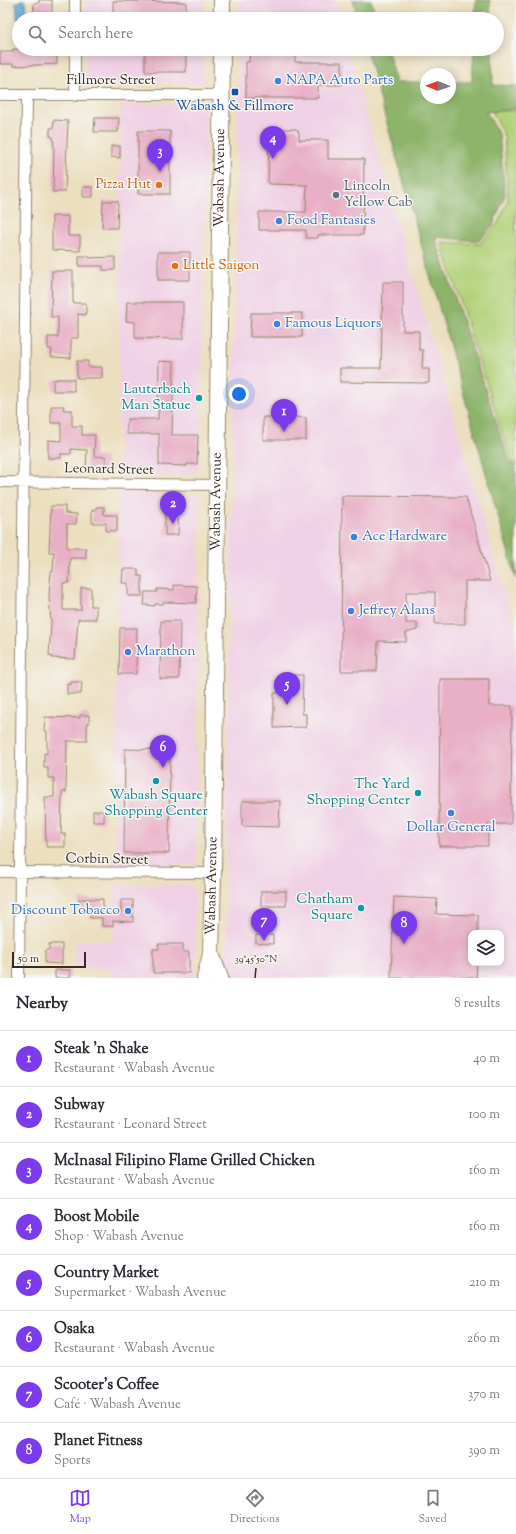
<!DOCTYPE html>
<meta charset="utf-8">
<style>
:root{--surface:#fff;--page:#f2f2f3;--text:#2b2b33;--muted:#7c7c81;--line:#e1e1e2;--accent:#7c3aed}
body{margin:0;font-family:"Sorts Mill Goudy",serif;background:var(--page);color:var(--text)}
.controls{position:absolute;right:12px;bottom:12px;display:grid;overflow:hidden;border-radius:8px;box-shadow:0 2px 10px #0003}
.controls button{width:36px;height:36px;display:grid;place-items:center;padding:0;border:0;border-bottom:1px solid var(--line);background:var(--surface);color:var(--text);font:20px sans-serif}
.compass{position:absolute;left:420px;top:68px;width:36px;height:36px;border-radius:50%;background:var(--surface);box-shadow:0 2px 10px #0003;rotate:271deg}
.scale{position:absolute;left:12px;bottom:10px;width:74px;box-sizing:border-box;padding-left:4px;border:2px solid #3b2a1e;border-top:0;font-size:11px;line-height:14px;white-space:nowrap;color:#3b2a1e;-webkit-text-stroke:3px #f6f6f2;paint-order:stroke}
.you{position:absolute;left:239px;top:394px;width:14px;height:14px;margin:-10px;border:3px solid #fff;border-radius:50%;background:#1a73e8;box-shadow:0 0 0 6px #1a73e833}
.badge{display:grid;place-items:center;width:26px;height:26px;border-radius:50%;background:var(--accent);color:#fff;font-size:13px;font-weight:700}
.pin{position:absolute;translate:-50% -33px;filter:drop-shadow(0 1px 2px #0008)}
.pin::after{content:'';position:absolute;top:21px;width:14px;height:12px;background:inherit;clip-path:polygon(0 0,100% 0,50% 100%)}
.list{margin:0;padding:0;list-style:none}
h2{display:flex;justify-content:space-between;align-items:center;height:52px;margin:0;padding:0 16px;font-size:17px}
h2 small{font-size:13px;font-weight:400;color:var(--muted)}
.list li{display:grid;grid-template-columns:26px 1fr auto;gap:12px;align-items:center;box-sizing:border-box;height:56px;padding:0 16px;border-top:1px solid var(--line)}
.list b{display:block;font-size:15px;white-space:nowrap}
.list p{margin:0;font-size:13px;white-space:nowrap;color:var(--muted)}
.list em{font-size:13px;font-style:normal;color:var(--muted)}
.icon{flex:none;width:22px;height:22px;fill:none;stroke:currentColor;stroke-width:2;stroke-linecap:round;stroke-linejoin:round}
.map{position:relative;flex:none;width:516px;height:978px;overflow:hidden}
.search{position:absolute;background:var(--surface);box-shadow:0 2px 10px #0003;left:12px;right:12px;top:12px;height:44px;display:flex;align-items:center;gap:10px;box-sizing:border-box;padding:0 14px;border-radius:22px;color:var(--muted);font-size:15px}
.sheet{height:500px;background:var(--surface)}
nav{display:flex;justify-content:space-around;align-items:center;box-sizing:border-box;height:56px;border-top:1px solid var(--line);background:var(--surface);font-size:11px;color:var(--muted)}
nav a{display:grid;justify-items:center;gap:2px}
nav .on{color:var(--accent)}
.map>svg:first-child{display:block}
.built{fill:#f0d0e5;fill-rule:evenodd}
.green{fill:#b2d27a;stroke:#767e4c}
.forest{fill:#8db46a;stroke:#646f44}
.water{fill:#57a6d1;stroke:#496878}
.building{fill:#e8afc6}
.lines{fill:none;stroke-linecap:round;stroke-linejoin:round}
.street-casing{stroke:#94846e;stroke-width:12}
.primary-casing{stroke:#94846e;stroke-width:18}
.street{stroke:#fff;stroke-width:10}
.primary{stroke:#fff;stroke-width:16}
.ticks{fill:none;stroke:#3b2a1e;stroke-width:1.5}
.shop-dot{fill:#3f7fe0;stroke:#f6f6f2;stroke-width:1.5}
.transit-dot{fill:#1a4fb4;stroke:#f6f6f2;stroke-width:1.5}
.food-dot{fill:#e8710a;stroke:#f6f6f2;stroke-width:1.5}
.service-dot{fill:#5c6f8a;stroke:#f6f6f2;stroke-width:1.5}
.culture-dot{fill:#0f9aa8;stroke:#f6f6f2;stroke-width:1.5}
.labels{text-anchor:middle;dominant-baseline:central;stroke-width:3;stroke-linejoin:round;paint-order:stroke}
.street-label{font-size:14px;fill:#3b2a1e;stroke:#f6f6f2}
.shop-label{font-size:14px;fill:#366cbe;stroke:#f6f6f2;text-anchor:start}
.transit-label{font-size:14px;fill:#164399;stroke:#f6f6f2}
.food-label{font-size:14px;fill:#c56008;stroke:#f6f6f2;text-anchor:end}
.service-label{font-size:14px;fill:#4e5e75;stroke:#f6f6f2;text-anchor:start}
.culture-label{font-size:14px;fill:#0d838f;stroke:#f6f6f2;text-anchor:end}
.ticks-label{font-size:10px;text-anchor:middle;fill:#3b2a1e;stroke:#f6f6f2;stroke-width:3;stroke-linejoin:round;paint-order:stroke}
</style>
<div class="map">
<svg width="516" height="978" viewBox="0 0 516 978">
<rect width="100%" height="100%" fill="#f6f6f2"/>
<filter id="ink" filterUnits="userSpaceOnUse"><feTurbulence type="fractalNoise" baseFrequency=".025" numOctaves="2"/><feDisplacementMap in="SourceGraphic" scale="8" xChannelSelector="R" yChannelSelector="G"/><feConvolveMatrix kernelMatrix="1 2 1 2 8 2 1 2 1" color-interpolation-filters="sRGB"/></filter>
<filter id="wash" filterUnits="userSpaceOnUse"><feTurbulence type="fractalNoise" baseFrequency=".012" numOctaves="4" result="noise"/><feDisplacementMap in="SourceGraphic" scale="16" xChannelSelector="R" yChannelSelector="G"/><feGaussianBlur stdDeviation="0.9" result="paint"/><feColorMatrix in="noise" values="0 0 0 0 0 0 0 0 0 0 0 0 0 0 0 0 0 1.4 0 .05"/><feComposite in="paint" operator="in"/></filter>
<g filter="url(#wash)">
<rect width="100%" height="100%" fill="#ecdfbf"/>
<path class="built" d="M86,0H205L204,19H86Z
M239,0H335L340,19H239Z
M86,49H204L203,83H85Z
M239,49H348L516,632V978H227L226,862ZM471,933H501V963H471Z
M121,103L207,106L200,462L198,470L186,475L118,477Z
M119,492L200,496L196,865H115Z
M115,885H189L195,891V978H113V969L74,968L75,940L114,941Z"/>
<path class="green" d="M492,111H516V463H512L441,242L480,244L498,223L508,200L504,136Z"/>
<path class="forest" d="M353,0H371L377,19H358Z
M476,0H490L491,19H475Z
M366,49H387L397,82H426V98H450V82H472L474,49H492L493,85L516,86V109L486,112L499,134L505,195L493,225L479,241L435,237L510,464H516V579Z"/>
<path class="water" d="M22,0H24L26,4V19H17L16,3Z"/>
<g id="blocks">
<path class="building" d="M39,0H52V19H33L34,3H39Z
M113,1L186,2V19H113Z
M13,49L57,51V64L13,66V64H0V52H13Z
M145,49H186V72H145Z
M250,49H295V62H342V85H318V98H246V62H249Z
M95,118H119L118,132H94Z
M54,120L68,121L65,192H53L54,148L53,137L50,136V128H53Z
M269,129H296L299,132V140H328V159H364L363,235H318V238H306V230H259V212H306L307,185L268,184Z
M138,131H170V194H138Z
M111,146H120V158L111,157Z
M83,187H93V197H83Z
M103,201H118L117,228H102Z
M52,216H68V236H80V251L52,250Z
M158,252H190V280H158Z
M79,256H89V258L115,257V270H103V266H79Z
M52,271H73V303H86V315L78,314V338H71V358L51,357L52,349H48V337H58V317H51Z
M383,282H403V331H419V350H423L422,369H429V383L340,382V368H381Z
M127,302H183V339L135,338V322L126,321Z
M251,313H302V337H250Z
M77,361H88V367H102V378H77Z
M159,361L174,362L172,435H198L197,464H187V466L159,465V434H127V419H158Z
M56,379H74V391H53V380H56Z
M51,406H64L63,410H72V426H82V435H95L94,456L106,457V469H86L87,450L71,449V454H61V458H48V440L61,441V423H51Z
M285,416L306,418V440H263V417H285Z
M342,496L466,497L490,581H465V624H435V592H406V623H417V630L406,633V642L378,641L377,671H341Z
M165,498L179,499L178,535H165Z
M51,506H65V513L77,514L76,524H67V548H86V558H70L69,583H63V610H81V588H91V606H96V619H78L75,659L52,658V656H49L51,623L49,596L51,571H53L54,552H49Z
M96,507H104V515H117V531H106V523H92V510H96Z
M123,569H138V576H142V596H128V583H122Z
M174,585L197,586L196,603L163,602V604H155V606L144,605L145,592H157V589L174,590Z
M161,621H180L179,679H160Z
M120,628H137L136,674H119Z
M279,675H303L302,714H306V727L274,728V693H278Z
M440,679H489V706H512L511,824H488V846H439Z
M71,682H82L81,694H67V684L71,685Z
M80,715H89V723H87V741H67L66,792H62L61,834H65V847H46L45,797H54V778H48V768H44V753L47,754V731H44L45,717L80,718Z
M125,749L170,750L169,853H124Z
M242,801H280L279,827L242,826Z
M93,811H104V822H93Z
M261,891H286V906H261Z
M394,897L437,899L436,914L478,915V933H471V963H477L476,978H391Z
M79,899H103V913H121V900H133V922L113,921V926H102V918H90V911H79Z
M256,935H273V944L256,943Z
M49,944H62V964L45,963V950H49Z
M158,944H183V952H189V973H153V949H159Z
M55,970H70V978H55Z"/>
</g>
</g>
<g filter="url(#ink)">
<use href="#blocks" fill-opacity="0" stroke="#94846e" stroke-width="1"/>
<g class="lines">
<defs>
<path id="street" d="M75,19V0
M0,95H221
M75,96V49
M0,482L217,485
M0,872L213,873
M19,978L27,95"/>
<g id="primary">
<path d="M222,19V0"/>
<path d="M211,954L220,978"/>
<path id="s1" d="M205,978L211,954L213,873L222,49"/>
</g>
</defs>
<use href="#street" class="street-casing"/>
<use href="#primary" class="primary-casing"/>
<use href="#street" class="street"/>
<use href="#primary" class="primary"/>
</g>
</g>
<path class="ticks" d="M255,978L256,968"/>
<g class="shop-dot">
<circle cx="278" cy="81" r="4"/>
<circle cx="279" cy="221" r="4"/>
<circle cx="277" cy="324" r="4"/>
<circle cx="354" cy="537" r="4"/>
<circle cx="351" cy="611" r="4"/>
<circle cx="128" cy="652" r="4"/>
<circle cx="451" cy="813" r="4"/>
<circle cx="128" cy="911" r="4"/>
</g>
<rect class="transit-dot" x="231" y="88" width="8" height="8" rx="2"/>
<g class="food-dot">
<circle cx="159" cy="185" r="4"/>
<circle cx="175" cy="266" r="4"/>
</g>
<circle class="service-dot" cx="336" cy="195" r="4"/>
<g class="culture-dot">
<circle cx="199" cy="398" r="4"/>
<circle cx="156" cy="781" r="4"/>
<circle cx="418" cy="793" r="4"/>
<circle cx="361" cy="908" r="4"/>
</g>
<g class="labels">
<g class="street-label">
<text x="111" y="81">Fillmore Street</text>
<text stroke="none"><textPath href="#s1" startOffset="801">Wabash Avenue</textPath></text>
<text transform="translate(109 470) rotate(1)">Leonard Street</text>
<text stroke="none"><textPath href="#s1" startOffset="477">Wabash Avenue</textPath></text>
<text transform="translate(107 860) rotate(1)">Corbin Street</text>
<text stroke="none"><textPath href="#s1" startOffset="93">Wabash Avenue</textPath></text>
</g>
<g class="shop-label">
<text x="286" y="81">NAPA Auto Parts</text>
<text x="287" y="221">Food Fantasies</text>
<text x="285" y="324">Famous Liquors</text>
<text x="362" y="537">Ace Hardware</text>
<text x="359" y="611">Jeffrey Alans</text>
<text x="136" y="652">Marathon</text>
<text x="451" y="828" text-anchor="middle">Dollar General</text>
<text x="120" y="911" text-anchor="end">Discount Tobacco</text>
</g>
<g class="transit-label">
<text x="235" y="107">Wabash &amp; Fillmore</text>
</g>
<g class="food-label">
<text x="151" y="185">Pizza Hut</text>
<text x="183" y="266" text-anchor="start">Little Saigon</text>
</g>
<g class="service-label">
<text x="344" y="187">Lincoln<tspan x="344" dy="16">Yellow Cab</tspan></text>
</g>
<g class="culture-label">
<text x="191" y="390">Lauterbach<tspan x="191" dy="16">Man Statue</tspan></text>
<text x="410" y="785">The Yard<tspan x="410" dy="16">Shopping Center</tspan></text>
<text x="156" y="796" text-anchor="middle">Wabash Square<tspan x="156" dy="16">Shopping Center</tspan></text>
<text x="353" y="900">Chatham<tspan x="353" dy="16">Square</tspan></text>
</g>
</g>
<g class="ticks-label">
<text x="256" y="962">39°45'50"N</text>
</g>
</svg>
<div class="controls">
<button><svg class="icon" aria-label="layers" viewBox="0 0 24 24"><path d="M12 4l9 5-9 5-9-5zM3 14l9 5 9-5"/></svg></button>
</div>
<svg class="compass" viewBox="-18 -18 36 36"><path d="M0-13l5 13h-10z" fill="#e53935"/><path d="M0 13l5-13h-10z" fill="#7c7c81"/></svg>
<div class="scale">50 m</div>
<div class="you"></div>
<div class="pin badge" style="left:284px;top:432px">1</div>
<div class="pin badge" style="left:173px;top:524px">2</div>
<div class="pin badge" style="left:160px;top:172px">3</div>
<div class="pin badge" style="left:273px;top:159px">4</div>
<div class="pin badge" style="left:287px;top:705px">5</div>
<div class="pin badge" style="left:163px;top:768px">6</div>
<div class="pin badge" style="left:264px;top:941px">7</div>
<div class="pin badge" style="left:404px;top:944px">8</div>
<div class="search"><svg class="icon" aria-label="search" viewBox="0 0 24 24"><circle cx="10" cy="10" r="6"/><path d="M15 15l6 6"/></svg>Search here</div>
</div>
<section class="sheet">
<h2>Nearby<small>8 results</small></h2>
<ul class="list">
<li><span class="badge">1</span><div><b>Steak 'n Shake</b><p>Restaurant · Wabash Avenue</p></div><em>40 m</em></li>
<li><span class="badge">2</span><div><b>Subway</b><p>Restaurant · Leonard Street</p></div><em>100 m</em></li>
<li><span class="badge">3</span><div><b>McInasal Filipino Flame Grilled Chicken</b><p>Restaurant · Wabash Avenue</p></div><em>160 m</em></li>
<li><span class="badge">4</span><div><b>Boost Mobile</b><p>Shop · Wabash Avenue</p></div><em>160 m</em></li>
<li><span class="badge">5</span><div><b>Country Market</b><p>Supermarket · Wabash Avenue</p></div><em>210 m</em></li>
<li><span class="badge">6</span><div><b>Osaka</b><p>Restaurant · Wabash Avenue</p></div><em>260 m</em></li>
<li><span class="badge">7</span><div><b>Scooter's Coffee</b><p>Café · Wabash Avenue</p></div><em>370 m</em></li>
<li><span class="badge">8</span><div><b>Planet Fitness</b><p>Sports</p></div><em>390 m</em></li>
</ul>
</section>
<nav>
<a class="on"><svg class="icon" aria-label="map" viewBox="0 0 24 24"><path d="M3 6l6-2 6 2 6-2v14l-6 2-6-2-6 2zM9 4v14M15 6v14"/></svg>Map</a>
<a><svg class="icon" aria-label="directions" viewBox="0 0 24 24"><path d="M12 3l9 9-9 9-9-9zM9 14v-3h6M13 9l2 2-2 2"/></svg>Directions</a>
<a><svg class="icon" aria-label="saved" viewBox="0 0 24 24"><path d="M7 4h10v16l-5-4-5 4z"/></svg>Saved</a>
</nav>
